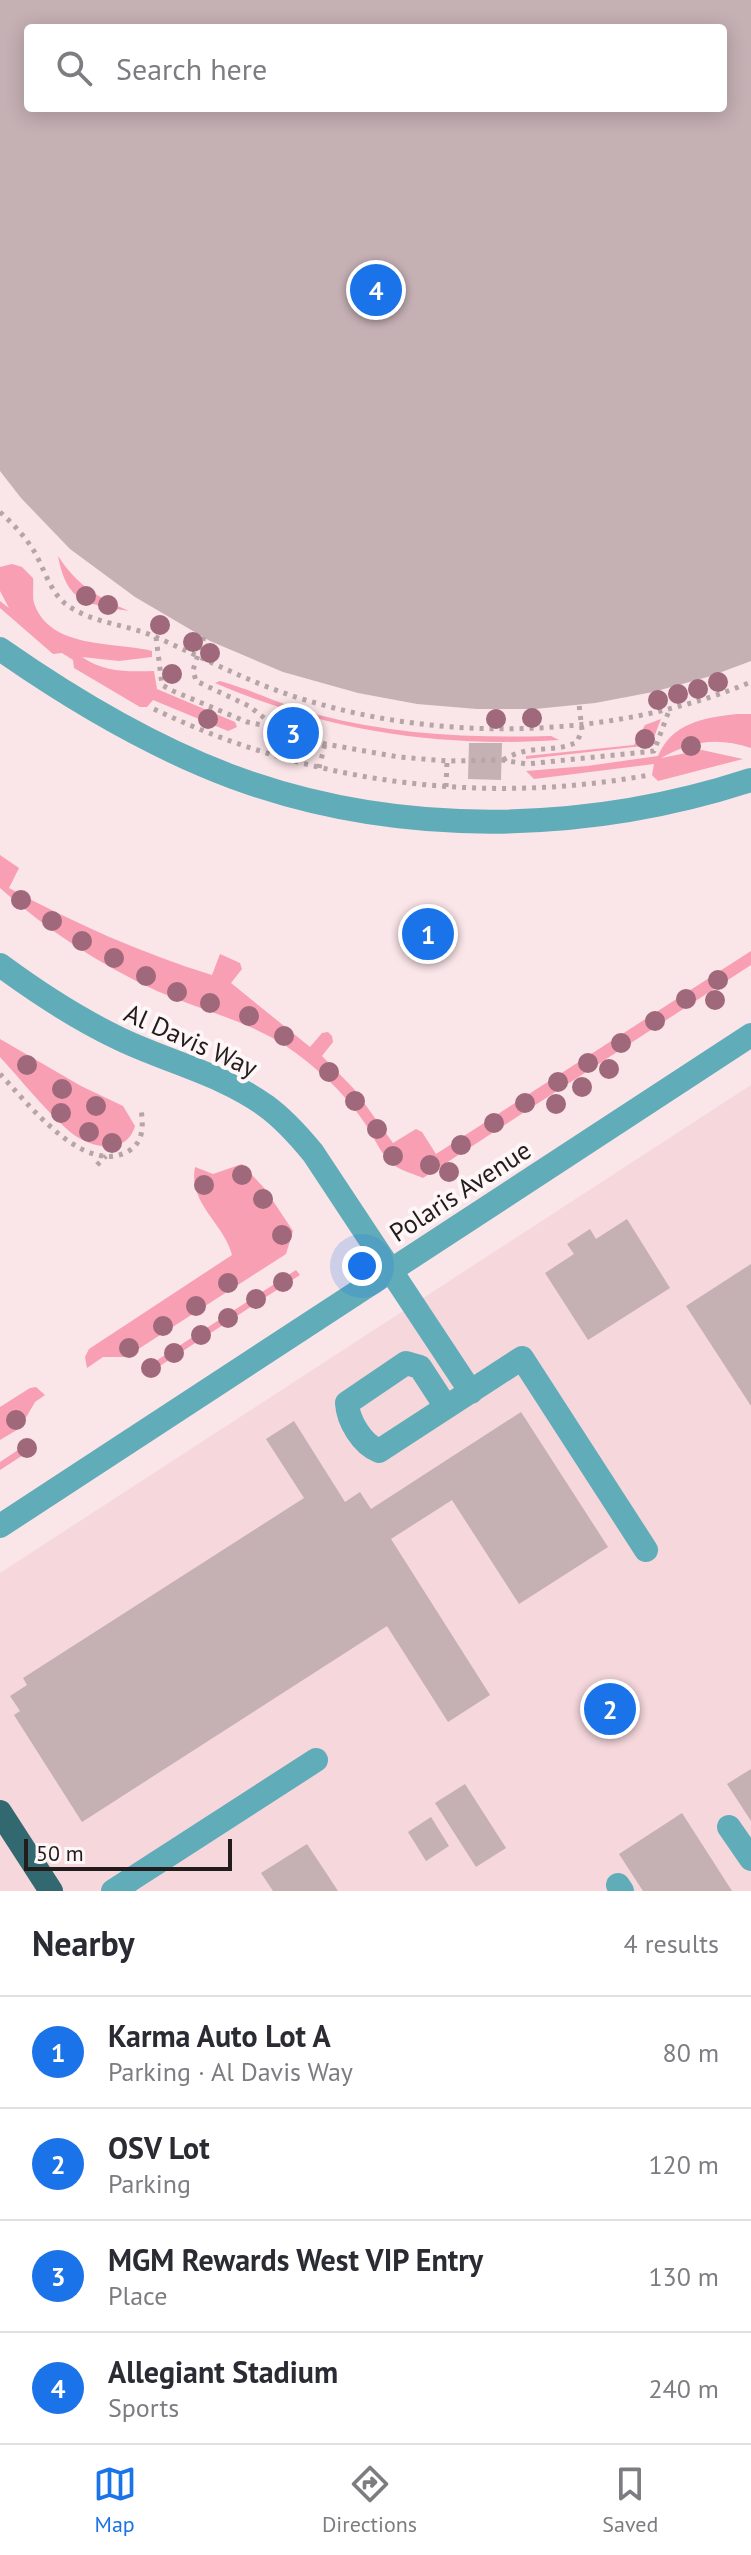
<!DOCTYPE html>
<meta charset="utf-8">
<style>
:root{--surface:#fff;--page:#f7f7f7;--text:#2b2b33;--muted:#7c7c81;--line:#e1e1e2;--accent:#1a73e8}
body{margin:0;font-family:"PT Sans",sans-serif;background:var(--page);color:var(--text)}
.scale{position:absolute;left:24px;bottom:20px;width:208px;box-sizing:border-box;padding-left:8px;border:4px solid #231c1d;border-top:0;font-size:22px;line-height:28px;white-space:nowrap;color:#231c1d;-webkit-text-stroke:6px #fff6f7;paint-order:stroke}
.you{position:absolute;left:362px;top:1266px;width:28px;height:28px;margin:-20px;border:6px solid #fff;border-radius:50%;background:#1a73e8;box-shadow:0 0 0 12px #1a73e833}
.badge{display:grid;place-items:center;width:52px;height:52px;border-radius:50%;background:var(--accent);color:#fff;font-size:26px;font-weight:700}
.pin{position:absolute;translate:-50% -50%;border:4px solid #fff;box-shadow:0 2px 8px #0006}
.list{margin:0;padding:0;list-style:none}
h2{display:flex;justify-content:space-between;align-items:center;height:104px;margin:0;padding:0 32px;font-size:34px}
h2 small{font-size:26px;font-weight:400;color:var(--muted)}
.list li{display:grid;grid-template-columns:52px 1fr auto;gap:24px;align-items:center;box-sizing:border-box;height:112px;padding:0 32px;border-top:2px solid var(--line)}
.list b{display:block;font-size:30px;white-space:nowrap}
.list p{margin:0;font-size:26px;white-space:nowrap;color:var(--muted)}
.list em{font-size:26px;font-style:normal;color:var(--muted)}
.icon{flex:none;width:44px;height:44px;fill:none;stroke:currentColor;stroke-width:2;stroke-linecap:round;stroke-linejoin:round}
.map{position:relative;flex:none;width:751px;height:1891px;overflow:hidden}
.search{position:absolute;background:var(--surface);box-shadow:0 4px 20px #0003;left:24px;right:24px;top:24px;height:88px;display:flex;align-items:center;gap:20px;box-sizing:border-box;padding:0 28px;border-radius:8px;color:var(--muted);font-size:30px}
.sheet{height:552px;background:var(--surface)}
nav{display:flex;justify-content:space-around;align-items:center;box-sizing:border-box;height:112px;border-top:2px solid var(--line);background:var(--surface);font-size:22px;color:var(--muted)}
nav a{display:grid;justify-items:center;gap:4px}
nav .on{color:var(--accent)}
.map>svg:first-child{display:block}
.built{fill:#f5d7dc}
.green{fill:#f89fb3}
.building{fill:#c5b0b4;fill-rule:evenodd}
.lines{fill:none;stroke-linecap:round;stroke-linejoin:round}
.path{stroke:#b6a5a7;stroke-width:5;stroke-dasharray:4 6;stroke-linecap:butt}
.minor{stroke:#60acb8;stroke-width:24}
.major{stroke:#326870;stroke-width:24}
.tree{fill:#9f687b}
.labels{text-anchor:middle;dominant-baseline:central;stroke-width:8;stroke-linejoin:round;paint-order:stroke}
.street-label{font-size:26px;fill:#231c1d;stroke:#fff6f7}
</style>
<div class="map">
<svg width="751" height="1891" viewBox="0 0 751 1891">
<rect width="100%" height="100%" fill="#fae5e8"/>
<path class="built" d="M751,1085V1891H0V1573Z"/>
<path class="green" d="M58,556C77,585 98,598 129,611C86,604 67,603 58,556Z
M12,564L22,567L33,578C34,586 32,595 34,603C50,650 114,641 152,651V657L119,661L82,657C103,672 128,672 154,671L157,689L235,722L237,727L228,731L153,700L147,707H140L74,668L73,660L62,653L53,654L0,608V601L9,608L0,591V567Z
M220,681C253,690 285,707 319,715C395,735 472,738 551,736L559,740C439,748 326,731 215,683Z
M737,714H751V748C717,737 692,741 661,758L702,750L743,759L658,781L652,775L654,764L534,779L526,771L587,766L658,756C672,723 703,718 737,714Z
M661,719L651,745L526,759V756L634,745L645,725Z
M0,855L19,868L9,888C74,923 141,953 212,975L220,954L240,963L242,969L231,983L310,1047L322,1033L328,1032L332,1036L333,1042L322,1056L354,1089L393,1143L416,1129L422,1132L436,1154L751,951V965L423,1178C414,1174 403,1171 395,1166C382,1158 373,1134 364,1122C344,1092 315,1066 286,1046C246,1020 200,1010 157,991C100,965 47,930 0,888Z
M0,1039L81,1086L123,1106L135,1126C126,1157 89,1148 69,1131C44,1109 22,1081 0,1057Z
M242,1164L265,1189L293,1231L286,1254L126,1357H103L87,1368L85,1357L89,1349L232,1255C224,1223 188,1204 195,1167L213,1174Z
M296,1270L300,1275L149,1373L145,1368Z
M36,1387L45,1395L35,1402L20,1428L0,1440V1407L30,1388Z
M30,1442L34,1448L0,1470V1462Z"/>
<path class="building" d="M0,0H751V661L711,676L653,692L595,703L535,709H477L417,704L358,693L283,672L210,641L135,597L70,549L21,498L0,471ZM28,28H723V108H28Z
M285,710L314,720L302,756L272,746Z
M469,743H502L501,780L468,779Z
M627,1219L670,1288L588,1340L545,1273L574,1254L567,1244L590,1229L596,1239Z
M751,1264V1406L686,1306Z
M521,1412L608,1547L519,1604L452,1500L391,1539L490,1695L448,1722L387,1626L82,1822L14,1715L20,1711L10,1696L27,1685L23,1678L304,1498L266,1439L294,1421L345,1502L360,1492L371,1509Z
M751,1769V1821L727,1784Z
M465,1784L506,1848L476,1867L435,1803Z
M682,1813L732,1891H643L619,1854Z
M431,1817L449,1846L426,1861L408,1832Z
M307,1844L338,1891H273L261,1873Z"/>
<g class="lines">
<path class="path" d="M0,512C12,523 23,534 32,548C44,566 49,592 67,605C93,624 128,624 158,638C208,660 256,686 309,701C449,743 616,738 751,682
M156,637L162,685L173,691L247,722L278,728L325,744L399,757L447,761L502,760L527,764L654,751L670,708
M204,637L193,670L196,681L249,706L277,728
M154,709C308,783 481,806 649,775
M503,760C531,743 553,754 577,742L582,730L579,704
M319,768L325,744
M446,787L447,761
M0,1074C27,1102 82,1175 127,1152C145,1142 143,1125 141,1108
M97,1165L106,1156"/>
<path class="minor" d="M0,649C73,700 150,746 233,777C398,838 586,834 751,780
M0,965C38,993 78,1019 120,1039C168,1062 222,1074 266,1106C284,1119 299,1136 313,1153L471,1392
M446,1407L420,1367L406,1363L347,1403C348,1421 362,1444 379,1451L522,1358L646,1550
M0,1526L751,1035
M729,1827L751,1859
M618,1885L622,1891
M113,1891L316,1760"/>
<path class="major" d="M0,1812L51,1891"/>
</g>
<g class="tree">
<circle cx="86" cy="596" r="10"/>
<circle cx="108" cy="605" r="10"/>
<circle cx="160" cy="625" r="10"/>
<circle cx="193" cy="642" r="10"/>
<circle cx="210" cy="653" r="10"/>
<circle cx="172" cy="674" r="10"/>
<circle cx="718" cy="682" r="10"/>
<circle cx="698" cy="689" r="10"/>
<circle cx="678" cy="694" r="10"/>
<circle cx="658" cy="700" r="10"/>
<circle cx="532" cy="718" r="10"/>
<circle cx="208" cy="719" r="10"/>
<circle cx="496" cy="719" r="10"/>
<circle cx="645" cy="739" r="10"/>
<circle cx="691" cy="746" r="10"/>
<circle cx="21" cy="900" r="10"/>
<circle cx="52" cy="921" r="10"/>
<circle cx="82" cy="941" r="10"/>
<circle cx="114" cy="958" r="10"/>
<circle cx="146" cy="976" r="10"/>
<circle cx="718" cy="980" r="10"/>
<circle cx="177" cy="992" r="10"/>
<circle cx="686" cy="999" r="10"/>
<circle cx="715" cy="1000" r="10"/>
<circle cx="210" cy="1003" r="10"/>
<circle cx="249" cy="1016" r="10"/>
<circle cx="655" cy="1021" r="10"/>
<circle cx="284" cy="1036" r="10"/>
<circle cx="621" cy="1043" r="10"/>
<circle cx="588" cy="1063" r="10"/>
<circle cx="27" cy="1065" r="10"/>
<circle cx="609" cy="1069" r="10"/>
<circle cx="329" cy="1072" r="10"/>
<circle cx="558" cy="1082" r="10"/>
<circle cx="582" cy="1087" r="10"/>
<circle cx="62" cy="1089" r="10"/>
<circle cx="355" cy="1101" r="10"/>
<circle cx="525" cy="1103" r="10"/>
<circle cx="556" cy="1104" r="10"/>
<circle cx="96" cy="1106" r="10"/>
<circle cx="61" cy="1113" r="10"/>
<circle cx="494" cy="1123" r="10"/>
<circle cx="377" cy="1129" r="10"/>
<circle cx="89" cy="1132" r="10"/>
<circle cx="112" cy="1143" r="10"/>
<circle cx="461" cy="1145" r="10"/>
<circle cx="393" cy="1156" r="10"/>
<circle cx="430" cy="1165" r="10"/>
<circle cx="449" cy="1172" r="10"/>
<circle cx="242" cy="1175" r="10"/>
<circle cx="204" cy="1185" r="10"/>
<circle cx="263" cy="1199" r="10"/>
<circle cx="282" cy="1235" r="10"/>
<circle cx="283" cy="1282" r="10"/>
<circle cx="228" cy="1283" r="10"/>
<circle cx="256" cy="1299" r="10"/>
<circle cx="196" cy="1306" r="10"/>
<circle cx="228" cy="1318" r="10"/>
<circle cx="163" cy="1326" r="10"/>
<circle cx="201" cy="1335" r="10"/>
<circle cx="129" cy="1348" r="10"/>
<circle cx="174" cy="1353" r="10"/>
<circle cx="151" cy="1368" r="10"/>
<circle cx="16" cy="1420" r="10"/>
<circle cx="27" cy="1448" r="10"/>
</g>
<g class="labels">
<g class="street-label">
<text transform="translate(191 1040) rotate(24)">Al Davis Way</text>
<text transform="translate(460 1191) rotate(-33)">Polaris Avenue</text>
</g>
</g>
</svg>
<div class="scale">50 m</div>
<div class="you"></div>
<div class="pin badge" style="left:428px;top:934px">1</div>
<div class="pin badge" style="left:610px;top:1709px">2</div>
<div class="pin badge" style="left:293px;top:733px">3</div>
<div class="pin badge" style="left:376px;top:290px">4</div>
<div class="search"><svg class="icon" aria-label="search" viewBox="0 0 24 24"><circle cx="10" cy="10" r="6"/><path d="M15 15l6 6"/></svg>Search here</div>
</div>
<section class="sheet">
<h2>Nearby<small>4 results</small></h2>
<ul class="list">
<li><span class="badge">1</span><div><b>Karma Auto Lot A</b><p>Parking · Al Davis Way</p></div><em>80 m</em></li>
<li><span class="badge">2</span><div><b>OSV Lot</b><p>Parking</p></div><em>120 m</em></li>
<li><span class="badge">3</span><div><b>MGM Rewards West VIP Entry</b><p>Place</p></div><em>130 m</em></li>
<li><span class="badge">4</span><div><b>Allegiant Stadium</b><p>Sports</p></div><em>240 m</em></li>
</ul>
</section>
<nav>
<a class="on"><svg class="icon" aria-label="map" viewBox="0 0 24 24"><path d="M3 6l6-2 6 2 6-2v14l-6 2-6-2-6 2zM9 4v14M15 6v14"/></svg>Map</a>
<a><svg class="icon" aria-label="directions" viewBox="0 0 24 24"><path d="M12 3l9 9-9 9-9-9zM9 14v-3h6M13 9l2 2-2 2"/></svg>Directions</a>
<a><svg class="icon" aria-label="saved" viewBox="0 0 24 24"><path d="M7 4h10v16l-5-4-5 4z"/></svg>Saved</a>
</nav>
